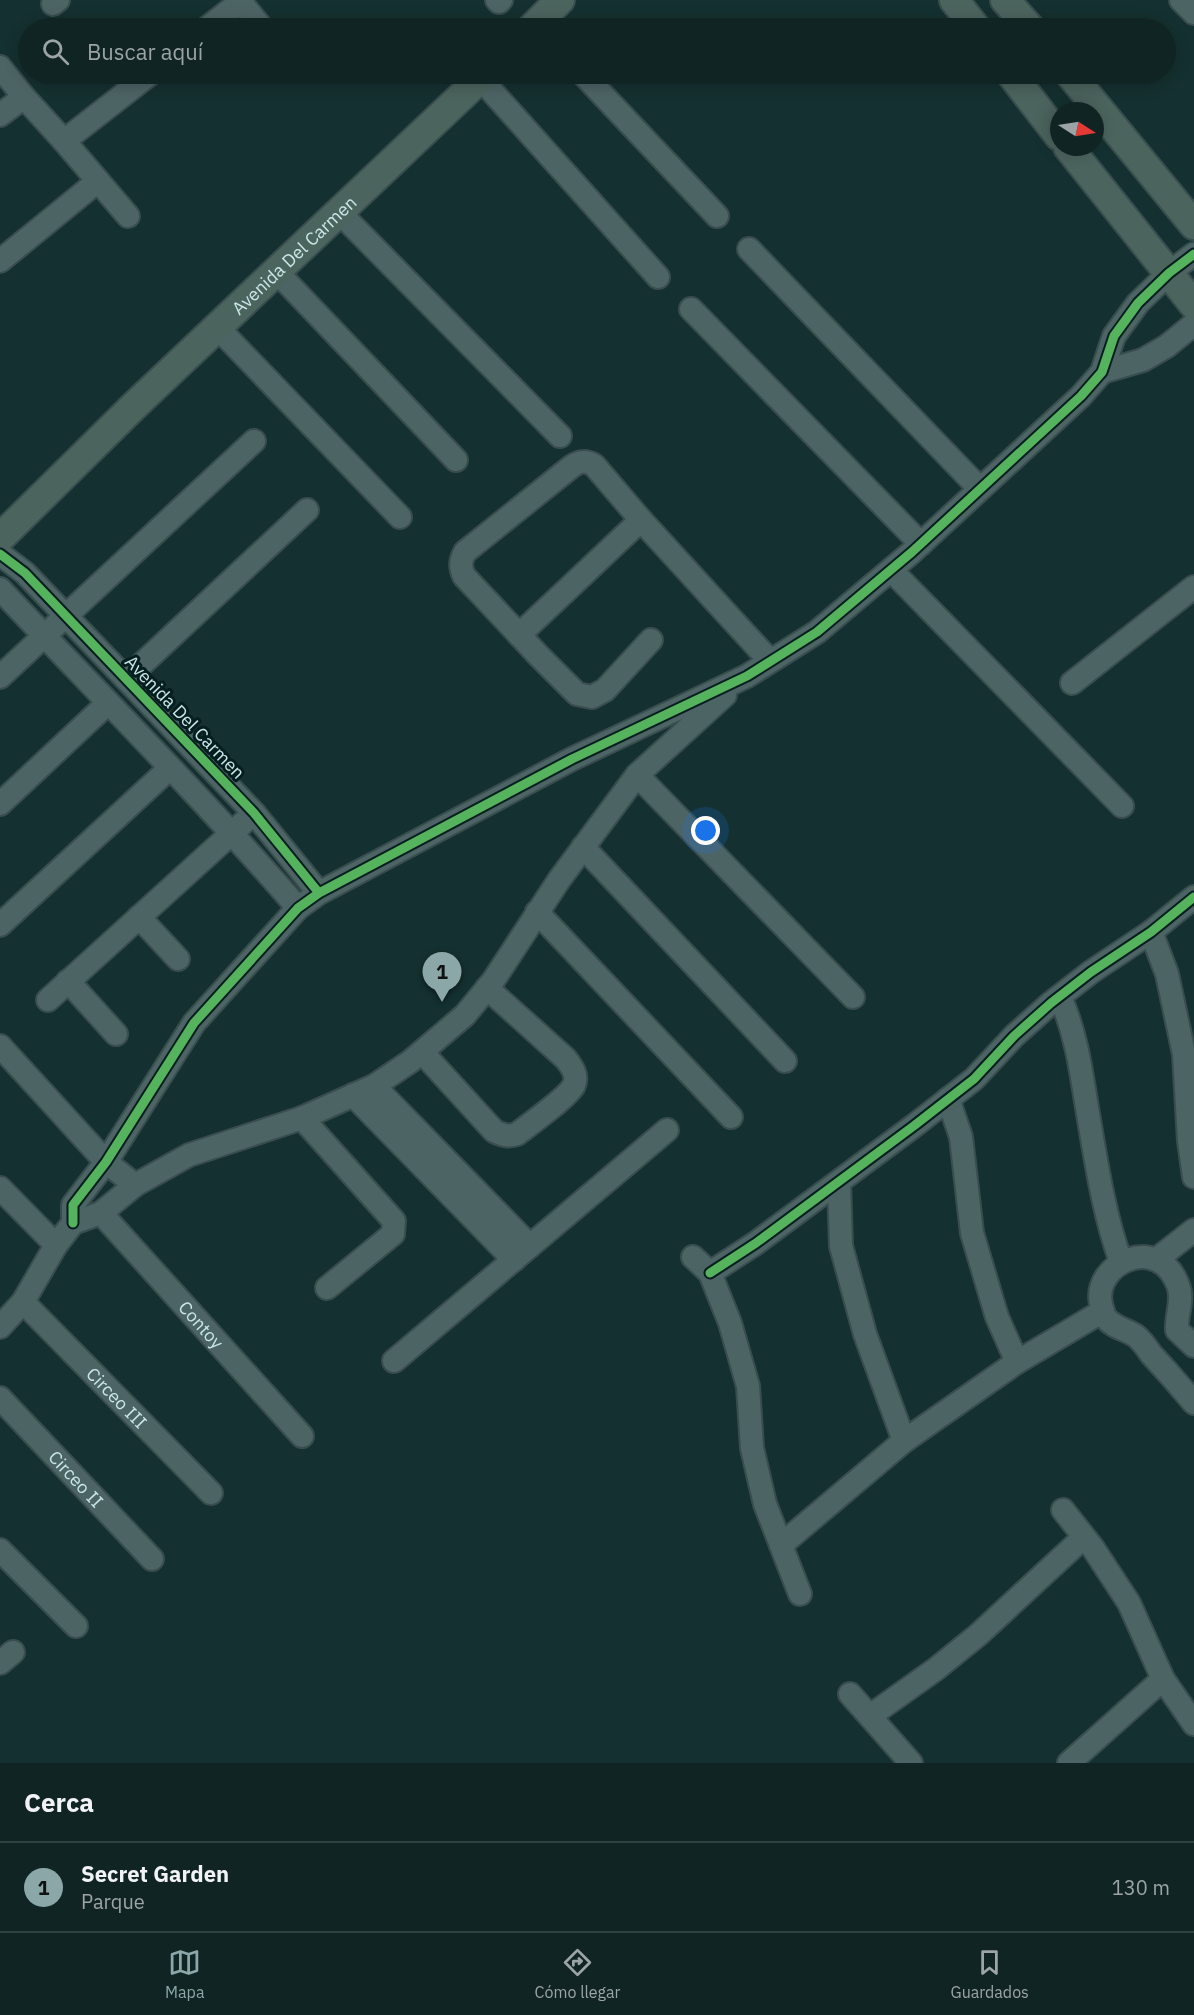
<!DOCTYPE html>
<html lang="es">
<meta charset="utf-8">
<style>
:root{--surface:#102424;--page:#192c2c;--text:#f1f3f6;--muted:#9ca4a6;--line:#304141;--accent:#8ba7a8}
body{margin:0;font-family:"IBM Plex Sans",sans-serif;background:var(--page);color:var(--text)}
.compass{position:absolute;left:1050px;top:102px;width:54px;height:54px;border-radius:50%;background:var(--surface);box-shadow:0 3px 15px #0003;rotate:102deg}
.you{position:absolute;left:706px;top:831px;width:21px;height:21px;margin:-15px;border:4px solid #fff;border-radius:50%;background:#1a73e8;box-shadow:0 0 0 9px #1a73e833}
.badge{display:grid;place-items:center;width:39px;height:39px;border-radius:50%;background:var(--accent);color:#111;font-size:20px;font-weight:700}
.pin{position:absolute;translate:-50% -50px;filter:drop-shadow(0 2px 3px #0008)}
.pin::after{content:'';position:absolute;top:32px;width:21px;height:18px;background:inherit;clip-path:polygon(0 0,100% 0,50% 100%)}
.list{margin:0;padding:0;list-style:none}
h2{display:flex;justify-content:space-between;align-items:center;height:78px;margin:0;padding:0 24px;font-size:26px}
h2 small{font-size:20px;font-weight:400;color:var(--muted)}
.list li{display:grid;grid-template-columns:39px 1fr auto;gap:18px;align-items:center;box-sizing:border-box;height:90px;padding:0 24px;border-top:2px solid var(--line)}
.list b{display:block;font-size:22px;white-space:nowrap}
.list p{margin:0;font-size:20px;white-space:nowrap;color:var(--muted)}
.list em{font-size:20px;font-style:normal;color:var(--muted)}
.icon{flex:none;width:33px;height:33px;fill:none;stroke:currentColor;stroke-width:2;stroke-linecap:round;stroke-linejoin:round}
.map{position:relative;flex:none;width:1194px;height:1763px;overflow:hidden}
.search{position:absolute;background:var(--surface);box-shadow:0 3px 15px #0003;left:18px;right:18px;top:18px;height:66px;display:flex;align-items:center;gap:15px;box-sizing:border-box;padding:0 21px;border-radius:33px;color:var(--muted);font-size:22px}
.sheet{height:168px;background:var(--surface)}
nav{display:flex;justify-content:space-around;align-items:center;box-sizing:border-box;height:84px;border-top:2px solid var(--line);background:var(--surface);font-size:16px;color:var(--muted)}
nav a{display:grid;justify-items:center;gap:3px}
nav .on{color:var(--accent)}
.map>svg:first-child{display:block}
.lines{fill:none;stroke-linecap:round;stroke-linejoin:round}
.minor-casing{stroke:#394d4e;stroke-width:26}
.major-casing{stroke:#394d4e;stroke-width:32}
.minor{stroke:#4d6465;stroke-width:22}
.major{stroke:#4c645e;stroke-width:28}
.cycleway-casing{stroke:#051e20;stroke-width:13}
.cycleway{stroke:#56b35d;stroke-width:9}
.labels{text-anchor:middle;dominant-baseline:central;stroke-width:6;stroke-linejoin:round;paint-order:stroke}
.street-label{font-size:18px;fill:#cae7e8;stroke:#051e20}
</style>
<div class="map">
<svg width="1194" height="1763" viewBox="0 0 1194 1763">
<rect width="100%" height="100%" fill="#153030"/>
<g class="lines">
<defs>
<g id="minor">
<path d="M239,0L262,28"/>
<path d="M497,0L499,2L501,0"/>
<path d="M1181,0L1194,13"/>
<path d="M53,4L58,0"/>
<path d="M207,28L243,0"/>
<path d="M0,67L24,97L64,141L128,216"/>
<path d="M583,74L717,216"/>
<path d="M480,78L658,277"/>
<path d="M0,115L24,97"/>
<path d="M64,141L150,74"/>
<path d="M339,212L560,436"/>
<path d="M749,249L980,489"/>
<path d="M0,261L98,181"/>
<path d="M276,271L456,460"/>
<path d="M691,309L921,544"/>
<path d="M217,327L400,517"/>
<path d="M1102,372L1143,360L1167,346L1194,324"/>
<path d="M0,554L25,573L254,813L319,893"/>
<path d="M891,570L1122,806"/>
<path d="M0,589C100,695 203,798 298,908"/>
<path d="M519,635L641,520"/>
<path d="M651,640L605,690L592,697L577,694L539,656L464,576C460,567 460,561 465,552L571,467C579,461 585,460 594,465L641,520L770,661"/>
<path d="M0,677L254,441"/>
<path d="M126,679L307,510"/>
<path d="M1072,683L1194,587"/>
<path d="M637,775L853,997"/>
<path d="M0,804L108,703"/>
<path d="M583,847L785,1061"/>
<path d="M537,912L731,1117"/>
<path d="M139,917L178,959"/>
<path d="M0,925L169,769"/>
<path d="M1151,932L1167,974L1184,1054L1189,1141L1194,1177"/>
<path d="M68,981L116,1034"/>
<path d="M1060,997C1076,1033 1081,1070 1087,1108C1096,1160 1103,1212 1121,1262"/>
<path d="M48,1000L244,822"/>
<path d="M0,1046L106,1162L135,1185"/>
<path d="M422,1052L494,1131C502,1135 508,1137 517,1134C529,1125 569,1096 574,1085C578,1075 572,1067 566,1059L487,988"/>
<path d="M374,1086L530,1246"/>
<path d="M353,1095L514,1260"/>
<path d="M948,1099L961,1137L972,1233L997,1317L1017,1362"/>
<path d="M302,1118L394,1221L393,1234L327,1288"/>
<path d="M839,1182L841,1246L865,1334L904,1441"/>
<path d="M0,1188L56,1245"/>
<path id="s1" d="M101,1213L302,1436"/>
<path d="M73,1223V1205L106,1162L194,1023L298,908L319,893L572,759L747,676L817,632L912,552L1081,396L1102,372L1114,336L1138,303L1169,273L1194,254"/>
<path d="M693,1257L710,1273L730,1323L748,1386L752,1448L765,1504L800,1594"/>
<path d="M1157,1259L1194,1230"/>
<path d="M710,1273L756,1243L915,1125L974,1079L1014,1036L1051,1003L1091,972L1151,932L1194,897"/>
<path id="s2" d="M23,1302L211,1493"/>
<path d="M0,1327L23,1302L56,1245L73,1223L101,1213L135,1185L189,1155L302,1118L374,1086L411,1061L465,1015L493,981L559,880L637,775L725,695"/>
<path d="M1194,1346L1177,1330C1176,1314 1184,1300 1178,1285C1158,1232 1092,1264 1101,1304C1102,1308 1103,1314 1105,1317C1113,1328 1126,1329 1136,1336C1142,1341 1147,1348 1151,1354C1166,1370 1180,1386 1194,1403"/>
<path d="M394,1361L667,1130"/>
<path id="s3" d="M0,1398L152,1559"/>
<path d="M1063,1510L1093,1548L1129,1603L1163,1679L1194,1724"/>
<path d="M781,1545L904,1441L1017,1362L1103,1311"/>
<path d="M0,1550L76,1626"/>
<path d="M0,1663L13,1652"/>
<path d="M850,1694L911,1763"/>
<path d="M870,1716L936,1669L978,1635L1084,1537"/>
<path d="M1069,1763L1163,1679"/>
</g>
<g id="major">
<path d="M954,0L976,28"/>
<path d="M1005,0L1030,28"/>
<path d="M532,28L560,0"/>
<path d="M1011,74L1059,136"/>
<path d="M1070,74L1194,225"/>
<path d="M1068,147L1194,305"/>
<path id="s4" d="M0,538L133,407L485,74"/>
</g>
</defs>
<use href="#minor" class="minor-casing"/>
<use href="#major" class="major-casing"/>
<use href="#minor" class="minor"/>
<use href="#major" class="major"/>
<defs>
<path id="cycleway" d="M0,554L25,573L254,813L319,893
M73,1223V1205L106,1162L194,1023L298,908L319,893L572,759L747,676L817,632L912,552L1081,396L1102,372L1114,336L1138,303L1169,273L1194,254
M710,1273L756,1243L915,1125L974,1079L1014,1036L1051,1003L1091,972L1151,932L1194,897"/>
</defs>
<use href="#cycleway" class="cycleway-casing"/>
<use href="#cycleway" class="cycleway"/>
</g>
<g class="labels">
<g class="street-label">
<text stroke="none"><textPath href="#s4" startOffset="408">Avenida Del Carmen</textPath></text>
<text transform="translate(185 717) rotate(46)">Avenida Del Carmen</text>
<text stroke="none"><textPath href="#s1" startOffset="150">Contoy</textPath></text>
<text stroke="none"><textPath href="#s2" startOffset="134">Circeo III</textPath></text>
<text stroke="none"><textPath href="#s3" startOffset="111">Circeo II</textPath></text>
</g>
</g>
</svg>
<svg class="compass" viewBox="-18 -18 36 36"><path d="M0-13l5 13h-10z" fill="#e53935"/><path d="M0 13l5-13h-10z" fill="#9ca4a6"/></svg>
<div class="you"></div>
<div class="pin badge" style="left:442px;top:1002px">1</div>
<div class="search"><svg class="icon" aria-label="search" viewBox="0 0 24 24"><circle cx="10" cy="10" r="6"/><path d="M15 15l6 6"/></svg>Buscar aquí</div>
</div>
<section class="sheet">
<h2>Cerca<small></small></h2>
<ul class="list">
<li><span class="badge">1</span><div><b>Secret Garden</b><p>Parque</p></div><em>130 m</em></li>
</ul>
</section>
<nav>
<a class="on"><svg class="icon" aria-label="map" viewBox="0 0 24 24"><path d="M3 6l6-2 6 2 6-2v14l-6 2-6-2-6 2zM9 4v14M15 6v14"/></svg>Mapa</a>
<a><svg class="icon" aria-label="directions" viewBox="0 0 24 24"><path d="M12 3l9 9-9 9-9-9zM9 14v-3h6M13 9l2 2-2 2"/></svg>Cómo llegar</a>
<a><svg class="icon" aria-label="saved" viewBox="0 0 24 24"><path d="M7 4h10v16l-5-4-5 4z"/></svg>Guardados</a>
</nav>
